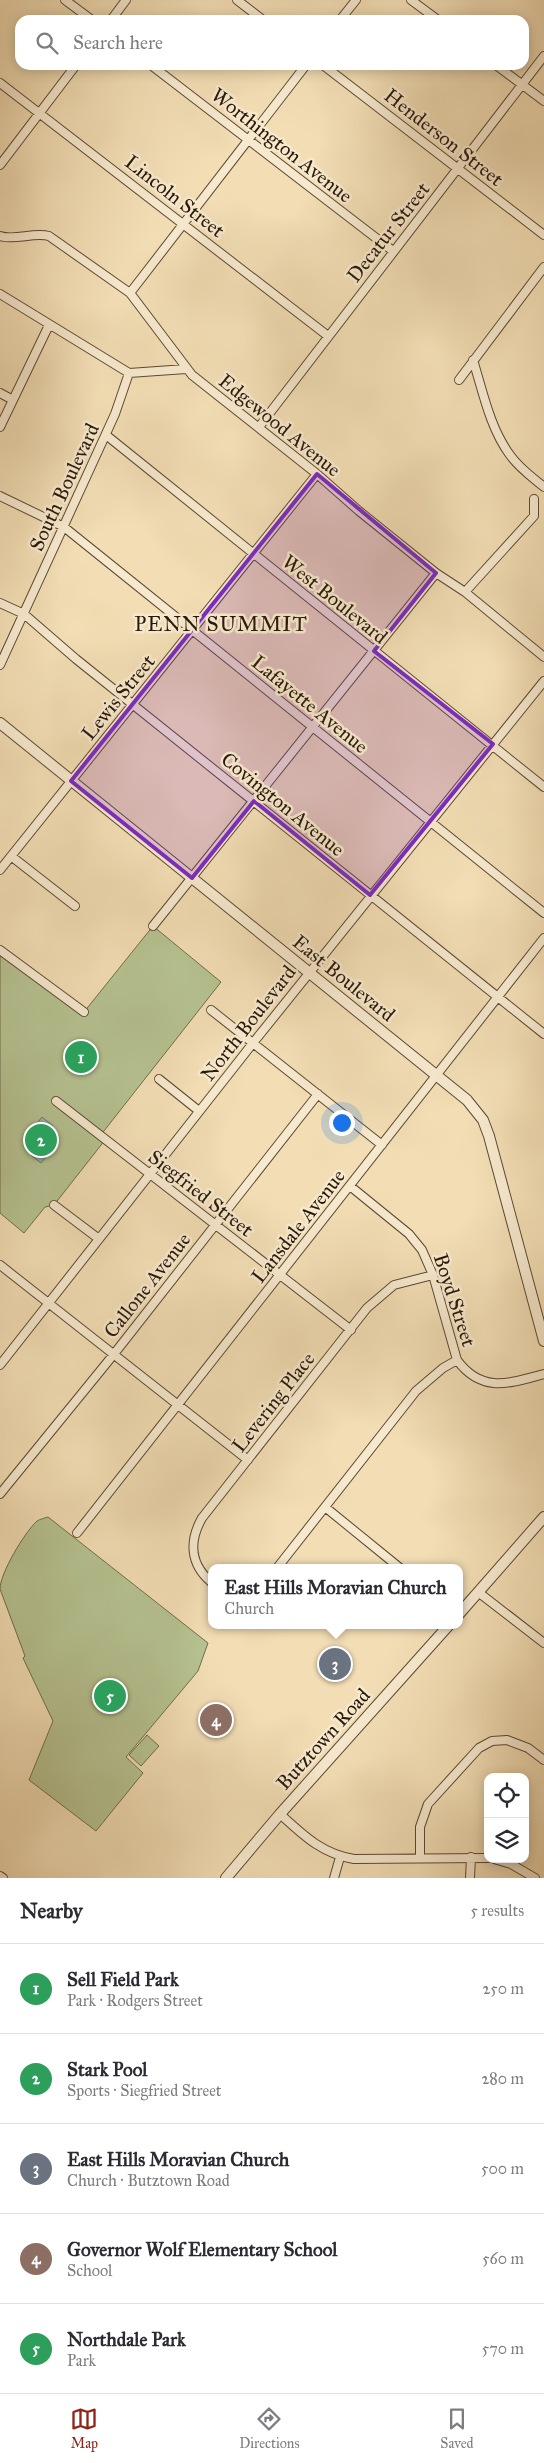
<!DOCTYPE html>
<meta charset="utf-8">
<style>
:root{--surface:#fff;--page:#f2f2f3;--text:#2b2b33;--muted:#7c7c81;--line:#e1e1e2;--accent:#8f2418}
body{margin:0;font-family:"IM FELL Great Primer",serif;background:var(--page);color:var(--text)}
.controls{position:absolute;right:15px;bottom:15px;display:grid;overflow:hidden;border-radius:10px;box-shadow:0 2px 12px #0003}
.controls button{width:45px;height:45px;display:grid;place-items:center;padding:0;border:0;border-bottom:1px solid var(--line);background:var(--surface);color:var(--text);font:25px sans-serif}
.you{position:absolute;left:341px;top:1122px;width:18px;height:18px;margin:-12px;border:4px solid #fff;border-radius:50%;background:#1a73e8;box-shadow:0 0 0 8px #1a73e833}
.badge{display:grid;place-items:center;width:32px;height:32px;border-radius:50%;background:var(--accent);color:#fff;font-size:16px;font-weight:700}
.pin{position:absolute;translate:-50% -50%;border:2px solid #fff;box-shadow:0 1px 5px #0006}
.popup{position:absolute;left:208px;top:1564px;width:255px;height:65px;box-sizing:border-box;display:grid;place-content:center;border-radius:10px;background:var(--surface);filter:drop-shadow(0 1px 4px #0005);font-size:16px;white-space:nowrap;color:var(--muted)}
.popup b{font-size:19px;color:var(--text)}
.popup::after{content:'';position:absolute;left:50%;top:100%;margin-left:-10px;border:10px solid transparent;border-top-color:var(--surface)}
.list{margin:0;padding:0;list-style:none}
h2{display:flex;justify-content:space-between;align-items:center;height:65px;margin:0;padding:0 20px;font-size:21px}
h2 small{font-size:16px;font-weight:400;color:var(--muted)}
.list li{display:grid;grid-template-columns:32px 1fr auto;gap:15px;align-items:center;box-sizing:border-box;height:90px;padding:0 20px;border-top:1px solid var(--line)}
.list b{display:block;font-size:19px;white-space:nowrap}
.list p{margin:0;font-size:16px;white-space:nowrap;color:var(--muted)}
.list em{font-size:16px;font-style:normal;color:var(--muted)}
.icon{flex:none;width:28px;height:28px;fill:none;stroke:currentColor;stroke-width:2;stroke-linecap:round;stroke-linejoin:round}
.map{position:relative;flex:none;width:544px;height:1878px;overflow:hidden}
.search{position:absolute;background:var(--surface);box-shadow:0 2px 12px #0003;left:15px;right:15px;top:15px;height:55px;display:flex;align-items:center;gap:12px;box-sizing:border-box;padding:0 18px;border-radius:15px;color:var(--muted);font-size:19px}
.sheet{height:515px;background:var(--surface)}
nav{display:flex;justify-content:space-around;align-items:center;box-sizing:border-box;height:70px;border-top:1px solid var(--line);background:var(--surface);font-size:14px;color:var(--muted)}
nav a{display:grid;justify-items:center;gap:2px}
nav .on{color:var(--accent)}
.map>svg:first-child{display:block}
.green{fill:#b6c291;stroke:#706d4c}
.water{fill:#9bbbb0;stroke:#6d7a6d}
.lines{fill:none;stroke-linecap:round;stroke-linejoin:round}
.minor-casing{stroke:#5b4933;stroke-width:10}
.tertiary-casing{stroke:#5b4933;stroke-width:12}
.minor{stroke:#f7e9ce;stroke-width:8}
.tertiary{stroke:#f7e9ce;stroke-width:10}
.marked{fill:#7b2cbf;fill-opacity:0.2;stroke:#7b2cbf;stroke-width:4;stroke-linejoin:round}
.labels{text-anchor:middle;dominant-baseline:central;stroke-width:5;stroke-linejoin:round;paint-order:stroke}
.street-label{font-size:20px;fill:#291808;stroke:#f7e9ce}
.neighbourhood-label{font-size:21px;letter-spacing:1px;fill:#291808;stroke:#f7e9ce}
</style>
<div class="map">
<svg width="544" height="1878" viewBox="0 0 544 1878">
<rect width="100%" height="100%" fill="#f2ddb4"/>
<filter id="stains"><feTurbulence type="fractalNoise" baseFrequency=".004" numOctaves="4"/><feColorMatrix values="0 0 0 0 .2 0 0 0 0 .09 0 0 0 0 .02 0 0 0 .5 -.17"/></filter>
<radialGradient id="worn" r=".72"><stop offset=".6" stop-color="#630" stop-opacity="0"/><stop offset="1" stop-color="#630" stop-opacity=".3"/></radialGradient>
<path class="green" d="M153,926L221,982L100,1136L105,1140L54,1205L45,1207L24,1233L0,1213V950L84,1012Z
M48,1517L208,1643L198,1671L126,1757L143,1773L96,1831L29,1780L53,1721L23,1658L25,1656L0,1589C0,1573 25,1532 37,1521C40,1519 45,1518 48,1517Z
M147,1735L159,1746L141,1766L129,1755Z"/>
<path class="water" d="M42,1117L53,1126L46,1135L56,1144L41,1163L31,1155L37,1145L26,1137Z"/>
<g class="lines">
<defs>
<path id="minor" d="M65,0L92,20
M237,0L263,20
M411,0L438,20
M111,20L126,0
M340,20L356,0
M151,65L393,251
M323,65L544,235
M496,65L544,101
M0,83L328,336
M0,165L76,65
M0,236C15,241 33,232 49,236L130,293L192,375L317,474L359,511L436,573L465,592L544,657
M130,293L306,65
M0,294L129,373L186,369
M473,360C483,392 490,428 510,455C519,468 532,477 544,487
M459,380L544,267
M0,393L13,400
M0,427L49,325
M259,427L544,56
M106,435L544,787
M0,496L64,527L544,913
M465,592L534,516V499
M0,603L24,614L76,659L544,1034
M0,665L115,414L129,373
M11,856L75,906
M0,870L317,474
M153,926L436,573
M0,950L84,1012
M211,1010L382,1145
M159,1079L199,1111
M56,1101L351,1330
M350,1186L409,1234L422,1250L433,1275L457,1360C482,1394 510,1383 544,1374
M54,1205L99,1239
M0,1265L248,1460
M0,1365L253,1043L544,681
M0,1494L114,1354L318,1094
M325,1507L400,1568
M77,1533L544,938
M277,1568L416,1391L443,1368L457,1360
M211,1582C190,1564 189,1541 202,1518L367,1308L394,1285L433,1275
M478,1592L544,1643
M280,1814C303,1835 322,1854 354,1859L488,1858
M420,1857V1827L428,1804L479,1748L492,1741L507,1740L528,1748L544,1760
M494,1859L511,1864L535,1878
M0,1876L3,1878
M334,1878L340,1857
M470,1878L471,1857"/>
<path id="tertiary" d="M0,723L467,1100L483,1120L489,1136L544,1341
M459,1614L544,1517
M226,1878L280,1814L449,1625"/>
</defs>
<use href="#minor" class="minor-casing"/>
<use href="#tertiary" class="tertiary-casing"/>
<use href="#minor" class="minor"/>
<use href="#tertiary" class="tertiary"/>
</g>
<path class="marked" d="M317,474L436,573L374,651L493,744L370,895L254,801L192,878L71,781Z"/>
<g class="labels">
<g class="street-label">
<text transform="translate(444 137) rotate(38)">Henderson Street</text>
<text transform="translate(282 145) rotate(38)">Worthington Avenue</text>
<text transform="translate(175 196) rotate(38)">Lincoln Street</text>
<text transform="translate(388 232) rotate(-52)">Decatur Street</text>
<text transform="translate(280 425) rotate(39)">Edgewood Avenue</text>
<text transform="translate(64 487) rotate(-65)">South Boulevard</text>
<text transform="translate(335 599) rotate(39)">West Boulevard</text>
<text transform="translate(118 697) rotate(-51)">Lewis Street</text>
<text transform="translate(310 704) rotate(39)">Lafayette Avenue</text>
<text transform="translate(283 804) rotate(39)">Covington Avenue</text>
<text transform="translate(344 978) rotate(39)">East Boulevard</text>
<text transform="translate(248 1023) rotate(-52)">North Boulevard</text>
<text transform="translate(201 1193) rotate(38)">Siegfried Street</text>
<text transform="translate(298 1226) rotate(-52)">Lansdale Avenue</text>
<text transform="translate(147 1285) rotate(-52)">Callone Avenue</text>
<text transform="translate(455 1300) rotate(72)">Boyd Street</text>
<text transform="translate(273 1402) rotate(-52)">Levering Place</text>
<text transform="translate(323 1739) rotate(-48)">Butztown Road</text>
</g>
<g class="neighbourhood-label">
<text x="221" y="624">PENN SUMMIT</text>
</g>
</g>
<rect width="100%" height="100%" filter="url(#stains)"/>
<rect width="100%" height="100%" fill="url(#worn)"/>
</svg>
<div class="controls">
<button><svg class="icon" aria-label="locate" viewBox="0 0 24 24"><circle cx="12" cy="12" r="6"/><path d="M12 2v4M12 18v4M2 12h4M18 12h4"/></svg></button>
<button><svg class="icon" aria-label="layers" viewBox="0 0 24 24"><path d="M12 4l9 5-9 5-9-5zM3 14l9 5 9-5"/></svg></button>
</div>
<div class="you"></div>
<div class="pin badge" style="left:81px;top:1057px;background:#2e9e5b">1</div>
<div class="pin badge" style="left:41px;top:1140px;background:#2e9e5b">2</div>
<div class="pin badge" style="left:335px;top:1664px;background:#6b7280">3</div>
<div class="popup"><b>East Hills Moravian Church</b>Church</div>
<div class="pin badge" style="left:216px;top:1720px;background:#8d6e63">4</div>
<div class="pin badge" style="left:110px;top:1696px;background:#2e9e5b">5</div>
<div class="search"><svg class="icon" aria-label="search" viewBox="0 0 24 24"><circle cx="10" cy="10" r="6"/><path d="M15 15l6 6"/></svg>Search here</div>
</div>
<section class="sheet">
<h2>Nearby<small>5 results</small></h2>
<ul class="list">
<li><span class="badge" style="background:#2e9e5b">1</span><div><b>Sell Field Park</b><p>Park · Rodgers Street</p></div><em>250 m</em></li>
<li><span class="badge" style="background:#2e9e5b">2</span><div><b>Stark Pool</b><p>Sports · Siegfried Street</p></div><em>280 m</em></li>
<li><span class="badge" style="background:#6b7280">3</span><div><b>East Hills Moravian Church</b><p>Church · Butztown Road</p></div><em>500 m</em></li>
<li><span class="badge" style="background:#8d6e63">4</span><div><b>Governor Wolf Elementary School</b><p>School</p></div><em>560 m</em></li>
<li><span class="badge" style="background:#2e9e5b">5</span><div><b>Northdale Park</b><p>Park</p></div><em>570 m</em></li>
</ul>
</section>
<nav>
<a class="on"><svg class="icon" aria-label="map" viewBox="0 0 24 24"><path d="M3 6l6-2 6 2 6-2v14l-6 2-6-2-6 2zM9 4v14M15 6v14"/></svg>Map</a>
<a><svg class="icon" aria-label="directions" viewBox="0 0 24 24"><path d="M12 3l9 9-9 9-9-9zM9 14v-3h6M13 9l2 2-2 2"/></svg>Directions</a>
<a><svg class="icon" aria-label="saved" viewBox="0 0 24 24"><path d="M7 4h10v16l-5-4-5 4z"/></svg>Saved</a>
</nav>
